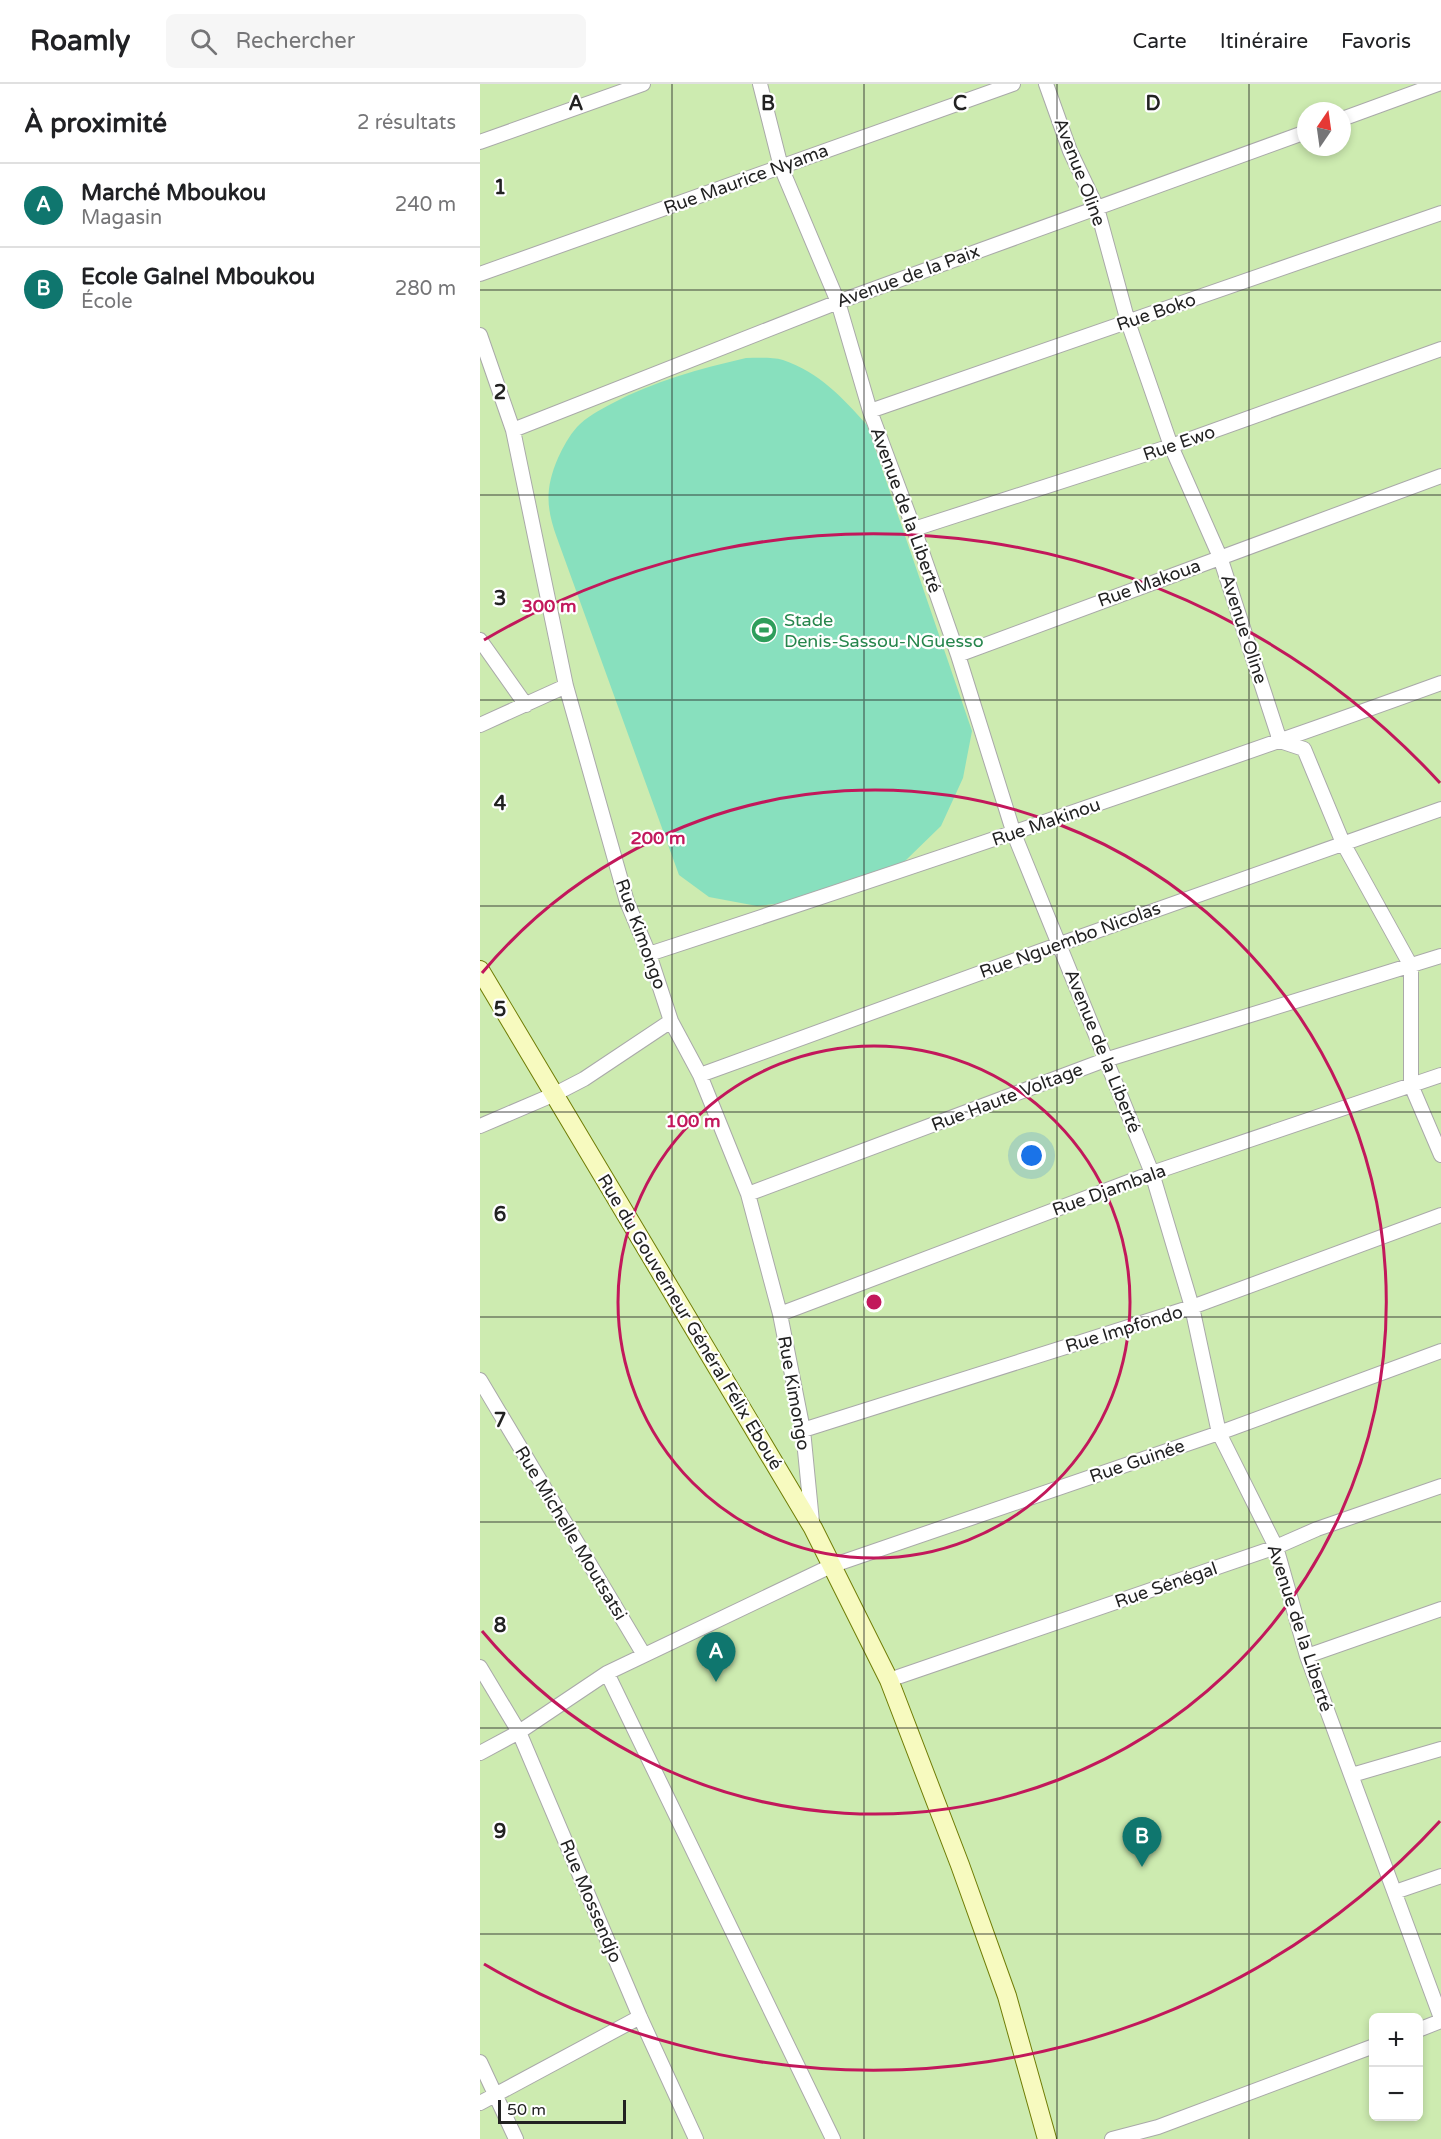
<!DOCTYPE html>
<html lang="fr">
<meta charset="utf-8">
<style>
:root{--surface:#fff;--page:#f6f6f6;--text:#202124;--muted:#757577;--line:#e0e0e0;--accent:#0f766e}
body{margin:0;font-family:"Varela Round",sans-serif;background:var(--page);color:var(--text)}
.controls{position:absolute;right:18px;bottom:18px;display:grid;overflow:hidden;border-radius:9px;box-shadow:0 3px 9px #0003}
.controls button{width:54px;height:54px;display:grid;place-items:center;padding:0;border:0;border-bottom:2px solid var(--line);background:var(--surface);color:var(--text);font:30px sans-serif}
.compass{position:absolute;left:817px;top:18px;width:54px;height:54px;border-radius:50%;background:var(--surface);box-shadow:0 3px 9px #0003;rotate:13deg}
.scale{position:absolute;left:18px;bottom:15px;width:128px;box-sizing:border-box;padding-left:6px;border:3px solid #222;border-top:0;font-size:16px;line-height:21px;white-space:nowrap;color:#222;-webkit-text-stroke:4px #fff;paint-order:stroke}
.you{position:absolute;left:552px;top:1072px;width:21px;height:21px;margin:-15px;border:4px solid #fff;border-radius:50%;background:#1a73e8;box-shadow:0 0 0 9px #1a73e833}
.badge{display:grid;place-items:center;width:39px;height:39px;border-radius:50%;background:var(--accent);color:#fff;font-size:20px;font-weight:700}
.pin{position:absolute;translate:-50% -50px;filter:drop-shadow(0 2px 3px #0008)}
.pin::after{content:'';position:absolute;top:32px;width:21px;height:18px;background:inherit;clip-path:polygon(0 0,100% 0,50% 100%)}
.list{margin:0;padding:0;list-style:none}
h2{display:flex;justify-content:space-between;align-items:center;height:78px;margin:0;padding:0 24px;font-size:26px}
h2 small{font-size:20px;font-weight:400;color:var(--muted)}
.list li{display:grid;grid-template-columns:39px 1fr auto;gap:18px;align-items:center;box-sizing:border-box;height:84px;padding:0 24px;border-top:2px solid var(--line)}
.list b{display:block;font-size:22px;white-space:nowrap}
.list p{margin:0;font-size:20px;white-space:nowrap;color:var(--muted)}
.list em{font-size:20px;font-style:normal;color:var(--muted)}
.icon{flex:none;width:33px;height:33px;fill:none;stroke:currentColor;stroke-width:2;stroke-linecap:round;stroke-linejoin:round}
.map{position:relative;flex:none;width:961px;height:2055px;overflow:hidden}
header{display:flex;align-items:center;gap:36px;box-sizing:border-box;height:84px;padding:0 30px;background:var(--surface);border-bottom:2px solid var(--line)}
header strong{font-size:28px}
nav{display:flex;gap:33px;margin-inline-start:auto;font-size:21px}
.search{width:420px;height:54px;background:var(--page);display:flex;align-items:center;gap:15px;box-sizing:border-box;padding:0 21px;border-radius:9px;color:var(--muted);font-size:22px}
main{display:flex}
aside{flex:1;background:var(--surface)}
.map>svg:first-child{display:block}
.grass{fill:#cdebb0;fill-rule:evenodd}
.pitch{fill:#88e0be}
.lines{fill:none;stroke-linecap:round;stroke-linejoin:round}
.street-casing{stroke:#a9a9a9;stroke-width:16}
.secondary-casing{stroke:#707d05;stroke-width:20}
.street{stroke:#fff;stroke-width:14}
.secondary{stroke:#f7fabf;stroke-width:18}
.grid{fill:none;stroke:#222;stroke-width:1.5;stroke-opacity:0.55}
.ring{fill:none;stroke:#c2185b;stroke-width:3}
.labels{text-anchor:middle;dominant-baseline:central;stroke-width:4.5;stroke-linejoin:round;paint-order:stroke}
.street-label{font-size:18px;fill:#222;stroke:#fff}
.leisure-label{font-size:18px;fill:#27864d;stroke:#fff;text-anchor:start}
.grid-label{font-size:20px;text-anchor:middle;font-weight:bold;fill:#222;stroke:#fff;stroke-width:4.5;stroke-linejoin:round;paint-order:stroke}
.centre{fill:#c2185b;stroke:#fff;stroke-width:3}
.ring-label{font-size:18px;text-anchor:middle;font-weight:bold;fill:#c2185b;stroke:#fff;stroke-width:4.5;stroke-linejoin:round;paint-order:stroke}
</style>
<header>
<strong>Roamly</strong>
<div class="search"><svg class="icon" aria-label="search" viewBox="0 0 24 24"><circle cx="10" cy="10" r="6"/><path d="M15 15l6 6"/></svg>Rechercher</div>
<nav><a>Carte</a><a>Itinéraire</a><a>Favoris</a></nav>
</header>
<main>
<aside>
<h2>À proximité<small>2 résultats</small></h2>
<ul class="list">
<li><span class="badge">A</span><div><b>Marché Mboukou</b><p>Magasin</p></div><em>240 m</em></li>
<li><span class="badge">B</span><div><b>Ecole Galnel Mboukou</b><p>École</p></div><em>280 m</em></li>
</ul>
</aside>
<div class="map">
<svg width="961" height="2055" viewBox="0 0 961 2055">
<rect width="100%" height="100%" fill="#f2efe9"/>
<path class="grass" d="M0,0H961V2055H0ZM826,27H862V63H826ZM894,1934H938V2032H894Z"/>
<path class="pitch" d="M266,274C278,274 292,273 303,276C339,288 363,314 387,341L492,647L483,694L461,742L424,778L318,817L277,822L229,813L199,791L77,454C66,424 65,404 78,374C83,363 89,352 97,343C106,333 120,326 131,320C174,297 219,285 266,274Z"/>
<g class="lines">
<defs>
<path id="street" d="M280,0L301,83L358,218L390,327L434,445L478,571L534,750L672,1089L712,1223L739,1349L796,1463L827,1572L961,1934
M566,0L590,67L617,124L648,238L691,362L740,473L800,657L824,665L863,759L931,882V1001L961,1071
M862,35L958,0
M0,58L163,0
M0,190L533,0
M0,251L33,346L86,602L147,818L169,870L191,937L220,991L268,1110L300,1230L323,1346L332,1438
M390,327L961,129
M33,346L358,218L826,48
M434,445L691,362L961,265
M0,556L46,621
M478,571L961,392
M0,641L86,602
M169,870C434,783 699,694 961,599
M220,991L580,860L961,725
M0,1042L75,1010L104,995L191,937
M268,1110L625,976L961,872
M300,1230L672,1089L961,991
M0,1296L164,1571
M323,1346L712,1223L961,1131
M827,1572L961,1525
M0,1583L39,1648L160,1933L216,2055
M127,1589L353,2055
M409,1596L796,1463L837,1445L961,1402
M0,1669L39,1648L127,1589L351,1482L739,1349L961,1267
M872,1691L961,1665
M915,1808L961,1792
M938,1946L961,1937
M0,1978L36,2055
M0,2019L160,1933
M632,2055L678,2043L894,1962"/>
<path id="secondary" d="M0,886L333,1444L409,1596L480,1781L527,1912L567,2055"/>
</defs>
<use href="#street" class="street-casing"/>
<use href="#secondary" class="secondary-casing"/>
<use href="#street" class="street"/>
<use href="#secondary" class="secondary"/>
</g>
<path class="grid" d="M192,0V2055M384,0V2055M577,0V2055M769,0V2055M0,206H961M0,411H961M0,616H961M0,822H961M0,1028H961M0,1233H961M0,1438H961M0,1644H961M0,1850H961"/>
<g class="ring">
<circle cx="394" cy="1218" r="256"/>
<path d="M2 889A512 512 0 1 1 2 1547"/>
<path d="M960 1737A768 768 0 0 1 4 1880M4 556A768 768 0 0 1 960 699"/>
</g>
<defs>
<symbol id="stadium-disc" viewBox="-11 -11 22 22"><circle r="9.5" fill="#2e9e5b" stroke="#fff"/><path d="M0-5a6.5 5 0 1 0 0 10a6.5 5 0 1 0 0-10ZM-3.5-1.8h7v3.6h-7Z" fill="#fff"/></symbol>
</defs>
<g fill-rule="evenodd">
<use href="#stadium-disc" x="269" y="531" width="30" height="30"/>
</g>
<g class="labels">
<g class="street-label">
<text transform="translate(600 88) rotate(69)">Avenue Oline</text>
<text transform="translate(266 95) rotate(-20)">Rue Maurice Nyama</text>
<text transform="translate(428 192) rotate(-20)">Avenue de la Paix</text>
<text transform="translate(676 228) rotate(-19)">Rue Boko</text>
<text transform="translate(699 359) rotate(-19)">Rue Ewo</text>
<text transform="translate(426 426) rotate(70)">Avenue de la Liberté</text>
<text transform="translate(669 499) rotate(-20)">Rue Makoua</text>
<text transform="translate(764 545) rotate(72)">Avenue Oline</text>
<text transform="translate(566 738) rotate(-19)">Rue Makinou</text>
<text transform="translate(161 850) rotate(70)">Rue Kimongo</text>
<text transform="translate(590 856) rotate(-20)">Rue Nguembo Nicolas</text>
<text transform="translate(623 967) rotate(68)">Avenue de la Liberté</text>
<text transform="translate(527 1013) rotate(-21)">Rue Haute Voltage</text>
<text transform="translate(629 1106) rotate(-20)">Rue Djambala</text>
<text transform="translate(210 1238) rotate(59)">Rue du Gouverneur Général Félix Eboué</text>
<text transform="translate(644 1245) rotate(-17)">Rue Impfondo</text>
<text transform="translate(314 1309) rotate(80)">Rue Kimongo</text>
<text transform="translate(657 1377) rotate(-19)">Rue Guinée</text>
<text transform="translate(91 1449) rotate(59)">Rue Michelle Moutsatsi</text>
<text transform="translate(686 1501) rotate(-19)">Rue Sénégal</text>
<text transform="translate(820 1544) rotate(72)">Avenue de la Liberté</text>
<text transform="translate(111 1817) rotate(67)">Rue Mossendjo</text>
</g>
<g class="leisure-label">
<text x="304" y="536">Stade<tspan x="304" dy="21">Denis-Sassou-NGuesso</tspan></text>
</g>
</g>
<g class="grid-label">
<text x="96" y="26">A</text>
<text x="288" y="26">B</text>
<text x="480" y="26">C</text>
<text x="673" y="26">D</text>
<text x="20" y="110">1</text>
<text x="20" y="315">2</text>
<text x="20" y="521">3</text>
<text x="20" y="726">4</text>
<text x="20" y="932">5</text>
<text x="20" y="1137">6</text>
<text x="20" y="1343">7</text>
<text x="20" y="1548">8</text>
<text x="20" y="1754">9</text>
</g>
<circle cx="394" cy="1218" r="9" class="centre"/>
<g class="ring-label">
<text x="69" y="528">300 m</text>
<text x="178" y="760">200 m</text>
<text x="213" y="1043">100 m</text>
</g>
</svg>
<div class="controls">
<button>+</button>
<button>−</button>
</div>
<svg class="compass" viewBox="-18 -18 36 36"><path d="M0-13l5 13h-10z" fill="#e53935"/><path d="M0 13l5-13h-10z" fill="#757577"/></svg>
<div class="scale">50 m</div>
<div class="you"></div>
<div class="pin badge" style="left:236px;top:1598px">A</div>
<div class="pin badge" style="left:662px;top:1783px">B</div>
</div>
</main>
